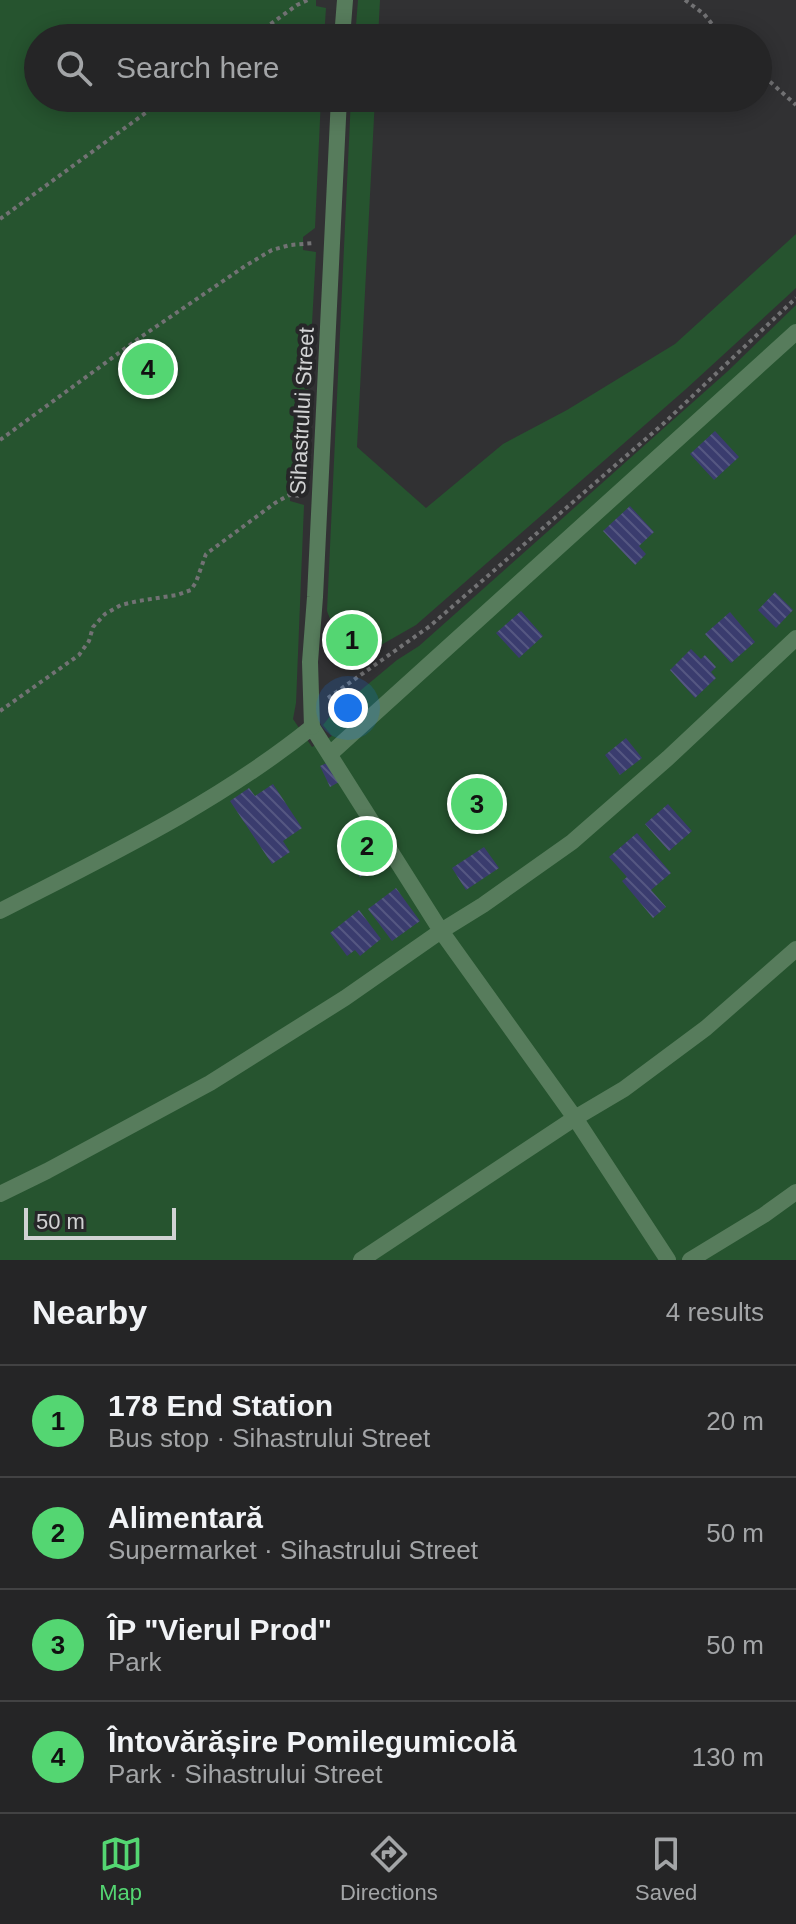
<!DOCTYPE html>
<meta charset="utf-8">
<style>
:root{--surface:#252526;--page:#313132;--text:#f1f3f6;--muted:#a3a5a7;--line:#424243;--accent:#54d672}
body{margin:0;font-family:Helvetica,sans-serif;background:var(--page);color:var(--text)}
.scale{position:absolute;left:24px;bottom:20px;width:152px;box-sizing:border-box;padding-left:8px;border:4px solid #d1d2d3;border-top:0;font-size:22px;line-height:28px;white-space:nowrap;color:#d1d2d3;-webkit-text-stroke:6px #272729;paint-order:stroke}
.you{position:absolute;left:348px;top:708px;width:28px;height:28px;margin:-20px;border:6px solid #fff;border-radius:50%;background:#1a73e8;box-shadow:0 0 0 12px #1a73e833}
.badge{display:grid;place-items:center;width:52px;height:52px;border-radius:50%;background:var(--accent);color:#111;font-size:26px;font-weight:700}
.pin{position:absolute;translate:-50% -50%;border:4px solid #fff;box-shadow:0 2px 8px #0006}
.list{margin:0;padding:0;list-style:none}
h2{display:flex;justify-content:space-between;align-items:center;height:104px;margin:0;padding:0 32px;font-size:34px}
h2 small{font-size:26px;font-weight:400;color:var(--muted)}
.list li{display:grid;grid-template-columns:52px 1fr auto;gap:24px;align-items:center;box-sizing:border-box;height:112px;padding:0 32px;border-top:2px solid var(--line)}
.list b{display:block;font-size:30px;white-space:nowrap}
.list p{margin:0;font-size:26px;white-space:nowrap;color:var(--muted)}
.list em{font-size:26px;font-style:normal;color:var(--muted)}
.icon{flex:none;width:44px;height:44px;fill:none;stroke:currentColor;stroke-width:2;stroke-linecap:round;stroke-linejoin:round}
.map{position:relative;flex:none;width:796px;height:1260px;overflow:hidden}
.search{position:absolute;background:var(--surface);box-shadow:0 4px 20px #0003;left:24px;right:24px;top:24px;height:88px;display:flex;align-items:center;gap:20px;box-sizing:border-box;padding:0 28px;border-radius:44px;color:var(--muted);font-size:30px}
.sheet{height:552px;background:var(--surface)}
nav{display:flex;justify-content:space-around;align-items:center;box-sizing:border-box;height:112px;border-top:2px solid var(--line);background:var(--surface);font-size:22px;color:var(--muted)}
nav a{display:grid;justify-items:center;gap:4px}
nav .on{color:var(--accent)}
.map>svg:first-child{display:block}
.green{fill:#26542f}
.building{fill:url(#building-back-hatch)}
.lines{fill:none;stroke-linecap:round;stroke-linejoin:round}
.path{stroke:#727274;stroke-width:4;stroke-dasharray:4 4;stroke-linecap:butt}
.minor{stroke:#577c5c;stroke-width:16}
.tertiary{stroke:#577c5c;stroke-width:16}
.labels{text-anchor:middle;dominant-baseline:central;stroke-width:8;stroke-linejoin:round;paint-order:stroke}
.street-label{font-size:22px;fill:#d1d2d3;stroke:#272729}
</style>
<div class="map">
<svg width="796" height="1260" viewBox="0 0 796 1260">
<defs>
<pattern id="building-back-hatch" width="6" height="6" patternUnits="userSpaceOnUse" patternTransform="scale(2)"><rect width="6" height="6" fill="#3a3c6e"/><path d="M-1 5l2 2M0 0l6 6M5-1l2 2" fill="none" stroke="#555782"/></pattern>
</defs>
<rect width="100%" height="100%" fill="#313133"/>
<path class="green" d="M0,0H316V6L326,8L324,38H38V98H321L315,228L303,237V250L316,252L303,485L290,487V501L304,505L296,703L293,719L312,747L332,736L323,725L331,715L397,660L419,646L728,371L796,305V1260H0Z
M358,0H380L378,38H355Z
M351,98H375L357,447L426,508L503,444L567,410L675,344L796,234V288L686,389L416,625L381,645L364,641L332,624L327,611Z"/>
<path class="building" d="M715,431L739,457L714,480L690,454Z
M630,506L654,532L639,546L646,554L635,565L603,531Z
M775,592L793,610L776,628L758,610Z
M521,611L543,636L519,658L496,633Z
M730,612L755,642L731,663L705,634Z
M691,649L701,659L705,655L716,667L711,672L716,678L695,698L670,670Z
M626,738L642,758L620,775L605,755Z
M329,762L339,782L330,787L320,766Z
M273,784L302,828L283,841L290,852L272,864L230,801L249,788L255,796Z
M668,804L692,831L669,851L645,824Z
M357,825L383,859L360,877L349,863L354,859L339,839Z
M637,833L671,873L651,890L666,907L653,918L622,881L627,877L609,857Z
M484,847L499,868L466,890L452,868Z
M396,888L420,921L392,941L368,909Z
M359,910L381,939L360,956L355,950L347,956L330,933Z"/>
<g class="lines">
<path class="path" d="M685,0L704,14L723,38
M251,38L297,5L308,0
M758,71L796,105
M0,219L166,98
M0,440L138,339L245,266L272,250L290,245L314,243
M328,698L430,626L663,424L796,298
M0,711L79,655L89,641L93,627L105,614L121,605L138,601L177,595L191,590L196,582L206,554L275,503L289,495L302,496"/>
<path class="minor" d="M330,754L796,332
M0,911C107,856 218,803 312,727L441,931L575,1118L668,1260
M0,1194L47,1171L210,1083L345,998L441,931L483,905L572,842L668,758L796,638
M361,1260L575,1118L624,1089L706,1028L796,949
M690,1260L764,1215L796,1192"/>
<path class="tertiary" d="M342,38L345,0
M312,727L310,662L315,597L339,98"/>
</g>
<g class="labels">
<g class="street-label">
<text transform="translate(302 411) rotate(-87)">Sihastrului Street</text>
</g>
</g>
</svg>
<div class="scale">50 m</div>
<div class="you"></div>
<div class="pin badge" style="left:352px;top:640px">1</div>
<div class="pin badge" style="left:367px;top:846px">2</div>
<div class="pin badge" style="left:477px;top:804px">3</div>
<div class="pin badge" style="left:148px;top:369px">4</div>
<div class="search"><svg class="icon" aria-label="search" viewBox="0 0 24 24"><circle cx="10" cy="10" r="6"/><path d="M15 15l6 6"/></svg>Search here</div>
</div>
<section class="sheet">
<h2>Nearby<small>4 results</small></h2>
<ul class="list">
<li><span class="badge">1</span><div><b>178 End Station</b><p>Bus stop · Sihastrului Street</p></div><em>20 m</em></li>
<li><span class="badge">2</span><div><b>Alimentară</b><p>Supermarket · Sihastrului Street</p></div><em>50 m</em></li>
<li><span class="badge">3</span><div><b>ÎP &quot;Vierul Prod&quot;</b><p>Park</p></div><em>50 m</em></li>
<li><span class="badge">4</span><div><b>Întovărășire Pomilegumicolă</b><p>Park · Sihastrului Street</p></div><em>130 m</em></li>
</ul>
</section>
<nav>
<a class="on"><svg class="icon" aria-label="map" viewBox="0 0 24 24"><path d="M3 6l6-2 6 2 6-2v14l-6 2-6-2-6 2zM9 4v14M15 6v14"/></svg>Map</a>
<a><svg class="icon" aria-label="directions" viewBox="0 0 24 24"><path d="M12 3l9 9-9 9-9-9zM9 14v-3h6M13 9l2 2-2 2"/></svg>Directions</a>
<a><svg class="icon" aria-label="saved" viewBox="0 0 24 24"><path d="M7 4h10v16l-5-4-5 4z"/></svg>Saved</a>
</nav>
